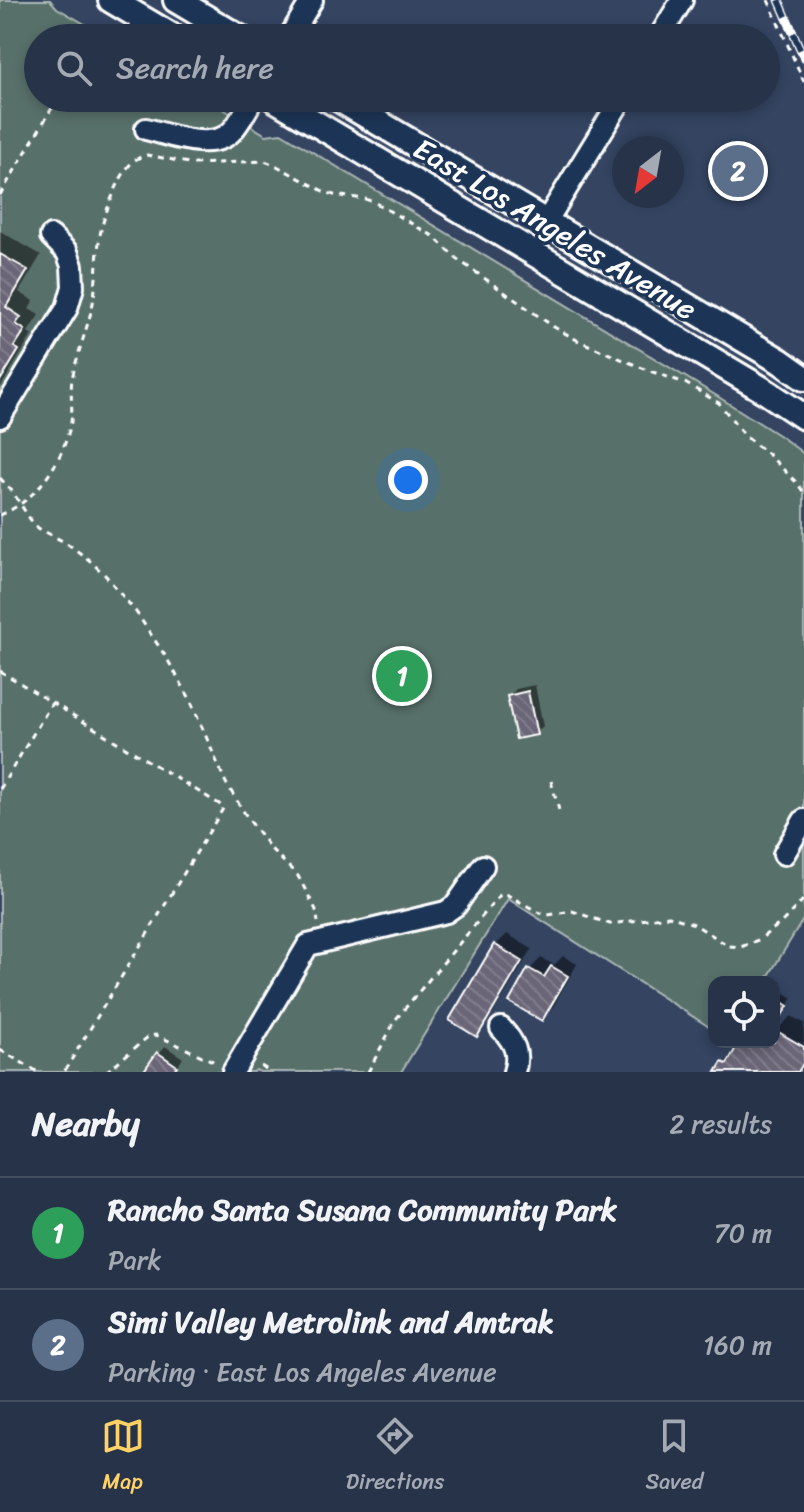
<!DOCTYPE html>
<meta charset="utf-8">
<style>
:root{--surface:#273349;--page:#333f53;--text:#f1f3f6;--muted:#a4aab4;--line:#434e61;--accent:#ffd166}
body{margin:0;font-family:Sriracha,sans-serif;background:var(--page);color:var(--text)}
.controls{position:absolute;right:24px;bottom:24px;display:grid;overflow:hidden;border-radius:16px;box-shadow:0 4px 12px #0003}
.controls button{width:72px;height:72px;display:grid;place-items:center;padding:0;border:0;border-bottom:2px solid var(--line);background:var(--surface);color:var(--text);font:40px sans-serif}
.compass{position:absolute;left:612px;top:136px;width:72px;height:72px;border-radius:50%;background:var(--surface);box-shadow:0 4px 12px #0003;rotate:211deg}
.you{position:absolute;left:408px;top:480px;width:28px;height:28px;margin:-20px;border:6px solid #fff;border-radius:50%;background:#1a73e8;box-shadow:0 0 0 12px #1a73e833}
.badge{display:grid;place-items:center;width:52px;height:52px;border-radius:50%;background:var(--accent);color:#fff;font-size:26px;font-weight:700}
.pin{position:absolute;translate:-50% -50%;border:4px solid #fff;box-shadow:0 2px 8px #0006}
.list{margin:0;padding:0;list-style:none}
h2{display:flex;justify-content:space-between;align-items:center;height:104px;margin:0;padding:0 32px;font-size:34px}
h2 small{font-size:26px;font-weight:400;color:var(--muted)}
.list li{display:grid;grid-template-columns:52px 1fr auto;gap:24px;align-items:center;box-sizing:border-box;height:112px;padding:0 32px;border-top:2px solid var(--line)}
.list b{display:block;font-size:30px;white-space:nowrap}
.list p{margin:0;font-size:26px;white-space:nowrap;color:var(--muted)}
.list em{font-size:26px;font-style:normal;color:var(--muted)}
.icon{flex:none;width:44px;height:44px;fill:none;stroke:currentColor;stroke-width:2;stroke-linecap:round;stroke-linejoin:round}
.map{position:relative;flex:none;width:804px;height:1072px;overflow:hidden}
.search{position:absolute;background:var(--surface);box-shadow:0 4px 12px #0003;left:24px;right:24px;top:24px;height:88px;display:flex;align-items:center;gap:20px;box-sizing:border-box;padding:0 28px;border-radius:44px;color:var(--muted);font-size:30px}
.sheet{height:328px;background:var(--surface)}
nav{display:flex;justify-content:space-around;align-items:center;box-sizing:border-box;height:112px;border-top:2px solid var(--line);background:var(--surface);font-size:22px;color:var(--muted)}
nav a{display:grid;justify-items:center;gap:4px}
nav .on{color:var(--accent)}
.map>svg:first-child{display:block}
.green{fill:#586f6b;stroke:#acb7b5;stroke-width:2}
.shadow{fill:#0007}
.building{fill:url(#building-back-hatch);stroke:#fff;stroke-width:2}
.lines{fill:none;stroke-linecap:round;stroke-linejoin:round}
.minor-casing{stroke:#fff;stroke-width:26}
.major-casing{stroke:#fff;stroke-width:30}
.path{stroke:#fff;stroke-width:3;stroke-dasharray:6 6;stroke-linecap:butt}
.minor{stroke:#1d3557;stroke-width:20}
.major{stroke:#1d3557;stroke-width:24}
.rail-casing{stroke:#fff;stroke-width:9}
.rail{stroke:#1d3557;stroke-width:6;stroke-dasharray:18;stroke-linecap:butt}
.labels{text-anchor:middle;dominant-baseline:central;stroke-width:7;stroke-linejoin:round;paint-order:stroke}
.street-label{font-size:30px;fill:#fff;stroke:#1d3557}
</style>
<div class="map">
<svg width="804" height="1072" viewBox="0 0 804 1072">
<defs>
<pattern id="building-back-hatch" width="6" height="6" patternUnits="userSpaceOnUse" patternTransform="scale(2)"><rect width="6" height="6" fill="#6b6678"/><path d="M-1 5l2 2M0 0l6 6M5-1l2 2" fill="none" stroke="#817d8c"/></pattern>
</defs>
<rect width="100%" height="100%" fill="#344461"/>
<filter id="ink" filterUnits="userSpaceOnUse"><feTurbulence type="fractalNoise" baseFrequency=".0125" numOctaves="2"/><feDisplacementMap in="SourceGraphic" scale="16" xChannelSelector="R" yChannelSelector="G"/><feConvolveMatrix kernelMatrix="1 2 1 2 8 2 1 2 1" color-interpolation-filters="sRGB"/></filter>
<g filter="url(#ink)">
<path class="green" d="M0,0H50L57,8L109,38H38V98H213L215,104L266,135L281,133L717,396L783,438L804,454V918L765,982H714V1030L508,899L401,1072H260L256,1070L254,1072H0Z"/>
<path class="shadow" d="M0,231L41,255L19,292L34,301L29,309L39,315L28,332L32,335L0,388Z
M535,685L543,726L536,733L509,697L516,689Z
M507,934L532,949L487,1023L476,1034L496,945Z
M563,956L577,964L553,1007L542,1018L530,969L541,958L554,965Z
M774,986L793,998L775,1024L780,1027L791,1016L804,1023L803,1072H719L724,1063L744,1042H774Z
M165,1046L183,1058L174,1072H146Z"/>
<path class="building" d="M0,254L28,270L6,307L21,317L16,324L25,330L14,347L19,350L0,381Z
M528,691L537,735L516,739L507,696Z
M494,944L522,961L477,1037L449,1020Z
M551,966L568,976L542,1021L509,1002L528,968L544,977Z
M774,997L788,1006L774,1027Z
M775,1030L804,1047V1062L798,1072H716L722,1062L727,1064L738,1044L742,1047L745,1042H774Z
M157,1052L177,1066L173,1072H143Z"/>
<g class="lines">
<defs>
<path id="minor" d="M289,38L312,0
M659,38L682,0
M146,129C171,135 213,152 232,131C240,122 247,109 253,98
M546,222L622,98
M0,417L67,308L73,287L72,266L67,252L51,236
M784,854L804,820
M501,1028C514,1042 520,1053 514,1072
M233,1072L308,945L446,912L456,905L483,866"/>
<path id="major" d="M111,0L175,38
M176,0L240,38
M273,98L765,391L804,417
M337,98L780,361L804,378"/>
</defs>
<use href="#minor" class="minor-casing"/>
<use href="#major" class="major-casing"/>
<path class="path" d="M768,0L804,82
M95,38L101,28
M0,195L58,98
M0,478L12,491L30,519L38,528L68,544L89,560L106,576L136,612L166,657L189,697L226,783L247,817L270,848L298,876L316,910L318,922
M0,515C38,500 63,461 71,422C73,408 70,393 72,379C77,355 86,332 92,308C97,285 96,259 100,235C104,215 112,196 121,178C128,166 133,158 147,155L194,164L265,161L277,166L323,191L334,195L365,199L374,202L433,236L457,259L554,327L577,340L647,370L685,383L719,403L746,437L769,455L798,484L804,493
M0,671L224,807L64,1072
M551,781L560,814
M0,789L52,703
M0,1050L38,1072
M261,1066L271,1072
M106,1072L149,1036L156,1035L215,1062
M368,1072L396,1019L500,895L504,893L540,913L548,915L572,911L610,924L669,916L694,924L729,946L741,947L760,939L782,922L804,899"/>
<use href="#minor" class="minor"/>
<use href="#major" class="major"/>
<defs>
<path id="rail" d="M779,0L804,58"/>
</defs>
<use href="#rail" class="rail-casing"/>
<use href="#rail" class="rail"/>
</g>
</g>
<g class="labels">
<g class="street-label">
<text transform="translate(555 229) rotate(31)">East Los Angeles Avenue</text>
</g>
</g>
</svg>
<div class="controls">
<button><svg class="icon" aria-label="locate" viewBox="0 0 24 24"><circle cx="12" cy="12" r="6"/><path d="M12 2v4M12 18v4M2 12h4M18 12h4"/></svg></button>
</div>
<svg class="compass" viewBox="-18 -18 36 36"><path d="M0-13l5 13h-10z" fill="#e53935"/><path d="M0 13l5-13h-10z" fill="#a4aab4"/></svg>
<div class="you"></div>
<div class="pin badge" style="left:402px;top:676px;background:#2e9e5b">1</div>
<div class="pin badge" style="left:738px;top:171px;background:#5c6f8a">2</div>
<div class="search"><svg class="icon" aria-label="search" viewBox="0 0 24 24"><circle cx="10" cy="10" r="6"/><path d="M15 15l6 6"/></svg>Search here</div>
</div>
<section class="sheet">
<h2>Nearby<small>2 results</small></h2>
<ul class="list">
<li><span class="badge" style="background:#2e9e5b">1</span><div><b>Rancho Santa Susana Community Park</b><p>Park</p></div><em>70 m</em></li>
<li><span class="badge" style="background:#5c6f8a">2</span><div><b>Simi Valley Metrolink and Amtrak</b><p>Parking · East Los Angeles Avenue</p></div><em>160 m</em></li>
</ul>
</section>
<nav>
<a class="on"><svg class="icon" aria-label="map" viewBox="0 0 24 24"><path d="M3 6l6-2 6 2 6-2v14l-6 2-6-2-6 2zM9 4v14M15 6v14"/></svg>Map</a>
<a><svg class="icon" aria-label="directions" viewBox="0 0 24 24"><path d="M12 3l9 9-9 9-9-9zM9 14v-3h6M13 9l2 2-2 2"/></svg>Directions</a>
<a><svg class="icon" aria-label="saved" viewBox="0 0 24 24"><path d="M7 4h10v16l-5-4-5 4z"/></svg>Saved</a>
</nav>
